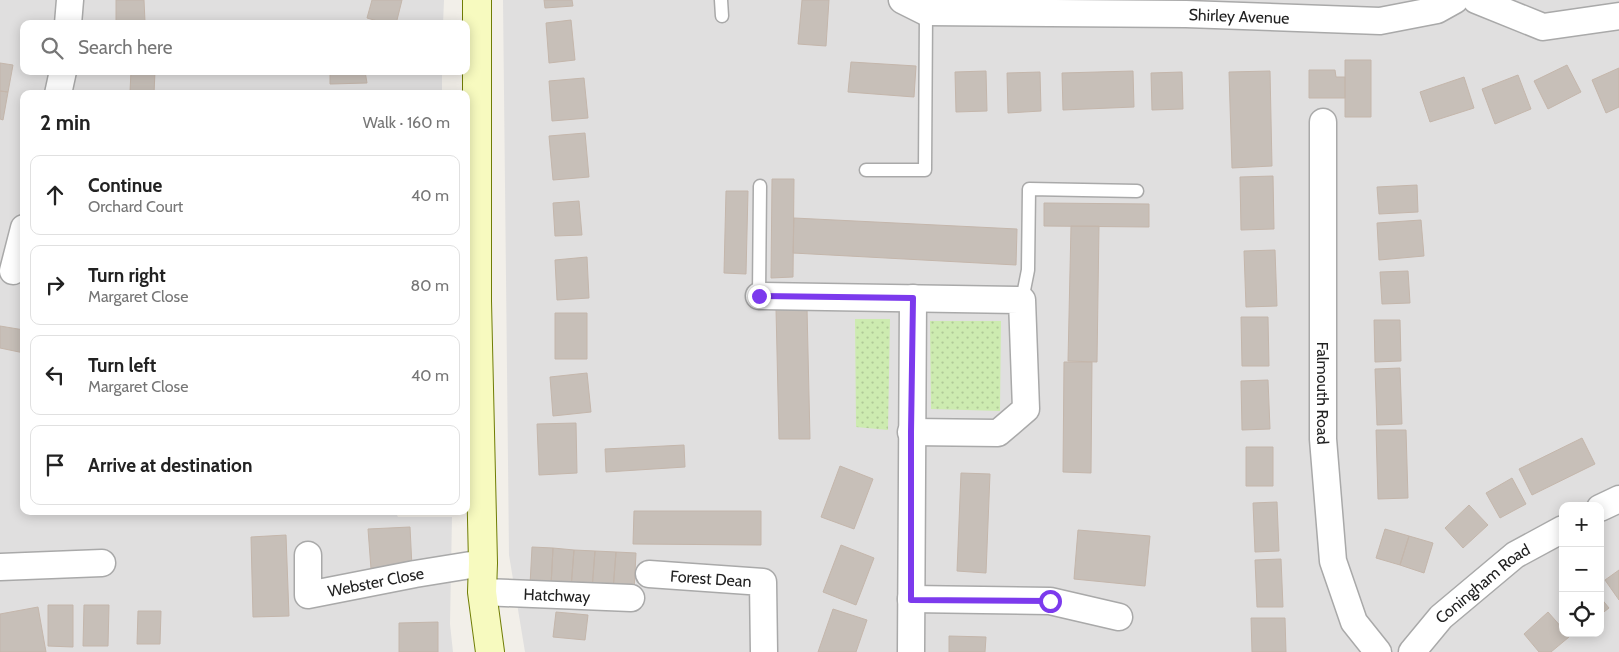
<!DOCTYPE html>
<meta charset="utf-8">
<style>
:root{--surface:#fff;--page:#f6f6f6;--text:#222;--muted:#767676;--line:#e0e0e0}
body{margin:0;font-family:Cabin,sans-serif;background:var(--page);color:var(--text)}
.controls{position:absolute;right:15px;bottom:15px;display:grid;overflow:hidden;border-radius:10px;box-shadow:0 2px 12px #0003}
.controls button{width:45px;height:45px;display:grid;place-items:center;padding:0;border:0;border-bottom:1px solid var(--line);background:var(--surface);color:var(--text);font:25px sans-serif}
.stop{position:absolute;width:15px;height:15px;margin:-11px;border:4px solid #7c3aed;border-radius:50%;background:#fff}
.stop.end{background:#7c3aed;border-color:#fff;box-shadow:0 1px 5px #0008}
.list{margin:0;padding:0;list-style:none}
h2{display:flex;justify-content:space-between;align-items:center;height:65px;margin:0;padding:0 20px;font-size:21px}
h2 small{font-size:16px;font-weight:400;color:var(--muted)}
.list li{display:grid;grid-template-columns:32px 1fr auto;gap:15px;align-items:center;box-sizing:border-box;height:80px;margin:0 10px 10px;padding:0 10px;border:1px solid var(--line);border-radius:10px}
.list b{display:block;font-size:19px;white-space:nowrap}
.list p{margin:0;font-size:16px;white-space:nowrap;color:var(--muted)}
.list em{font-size:16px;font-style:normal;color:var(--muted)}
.icon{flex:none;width:28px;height:28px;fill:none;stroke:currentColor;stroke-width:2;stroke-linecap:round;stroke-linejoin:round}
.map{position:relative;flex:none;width:1619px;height:652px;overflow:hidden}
.search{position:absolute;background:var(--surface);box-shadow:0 2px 12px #0003;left:20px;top:20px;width:450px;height:55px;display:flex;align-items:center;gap:12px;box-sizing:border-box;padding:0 18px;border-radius:10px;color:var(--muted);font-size:19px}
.panel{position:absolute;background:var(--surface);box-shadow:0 2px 12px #0003;left:20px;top:90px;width:450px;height:425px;border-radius:10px}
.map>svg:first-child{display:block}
.residential{fill:#e0dfdf;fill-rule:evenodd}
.grass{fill:url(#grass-dots)}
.building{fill:#c7bfb8;stroke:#c4b6ab}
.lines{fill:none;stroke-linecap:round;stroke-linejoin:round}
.lane-casing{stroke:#a9a9a9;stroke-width:15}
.street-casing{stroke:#a9a9a9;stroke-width:29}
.secondary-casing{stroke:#707d05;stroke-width:30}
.lane{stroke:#fff;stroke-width:12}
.street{stroke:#fff;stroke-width:26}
.secondary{stroke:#f7fabf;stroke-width:28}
.route{stroke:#7c3aed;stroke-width:6}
.labels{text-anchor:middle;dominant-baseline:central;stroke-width:4;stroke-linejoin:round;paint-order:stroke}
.street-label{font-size:16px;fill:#222;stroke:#fff}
</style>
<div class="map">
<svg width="1619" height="652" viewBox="0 0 1619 652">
<defs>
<pattern id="grass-dots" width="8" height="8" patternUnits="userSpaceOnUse" patternTransform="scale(1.25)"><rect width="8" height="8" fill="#cdebb0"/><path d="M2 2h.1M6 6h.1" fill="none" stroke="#b0c997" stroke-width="1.8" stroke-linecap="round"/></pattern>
</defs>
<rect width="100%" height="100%" fill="#f2efe9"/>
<path class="residential" d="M0,0H444L443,24H24V71H442V94H24V511H395L398,517H452L450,624L453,652H0Z
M503,0H1619V652H525L509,555ZM1563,506H1600V633H1563Z"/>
<path class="grass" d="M855,319H890L888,430L856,427Z
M930,321H1001L1000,411L931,409Z"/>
<path class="building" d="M116,0H144L145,22H116Z
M372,0H402L396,24H388L367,18Z
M544,0H572L573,6L545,8Z
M802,0H829L826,46L798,44Z
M571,20L575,60L549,63L546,23Z
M1345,60H1371V117H1345Z
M851,62L916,66L914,97L848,92Z
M0,63L13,65L8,92L0,91Z
M1567,65L1581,92L1548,109L1534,81Z
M1619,68V107L1606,113L1592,80Z
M1309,70H1335L1336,77H1345V98H1309Z
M131,71H155L154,94L130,92Z
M330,71H365L367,83L330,84Z
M986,71L987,111L956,112L955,72Z
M1133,71L1134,107L1063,110L1062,73Z
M1270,71L1272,166L1232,168L1229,72Z
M1040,72L1041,111L1008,113L1007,73Z
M1182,72L1183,109L1152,110L1151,73Z
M1518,75L1531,109L1495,124L1482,89Z
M1464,77L1474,108L1430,122L1420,92Z
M584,78L588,118L552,121L549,81Z
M0,91L8,92L3,120L0,119Z
M585,133L589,177L553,180L549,136Z
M1273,176L1274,229L1241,230L1240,177Z
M772,179H794L793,277L771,278Z
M1417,185L1418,212L1379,214L1377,187Z
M726,191H748L746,274L724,273Z
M579,201L582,235L555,236L553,203Z
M1044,203L1149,204V227L1044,226Z
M794,218L1017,229L1016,265L793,253Z
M1421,220L1424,256L1379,260L1377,223Z
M1071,226H1099L1097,362L1068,361Z
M1275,250L1277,306L1246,307L1244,251Z
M587,257L589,298L557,300L555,260Z
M1408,271L1410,303L1382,304L1380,272Z
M807,308L810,439H779L776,309Z
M555,313H587V359H555Z
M1241,317H1268L1269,366H1242Z
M1374,320H1400L1401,361L1375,362Z
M0,326L24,330V353L0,348Z
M1064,362H1092L1091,473L1063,472Z
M1400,368L1402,424L1377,425L1375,369Z
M587,373L591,412L553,416L550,377Z
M1268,380L1270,429L1242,430L1241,381Z
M576,423L577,473L539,475L537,424Z
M1376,430H1406L1408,498L1378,499Z
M1582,438L1595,464L1532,495L1519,469Z
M684,445L685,467L606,472L605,449Z
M1246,447H1273V486H1246Z
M840,466L873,479L854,529L821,517Z
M961,473L990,474L986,573L957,571Z
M1512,478L1526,504L1500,518L1486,493Z
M1277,502L1279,551L1255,552L1253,503Z
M1469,505L1488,525L1463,548L1445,528Z
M634,511H761V545L633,544Z
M410,527L412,567L371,569L368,529Z
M1385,529L1409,536L1400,565L1376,558Z
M1078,530L1150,536L1145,586L1074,579Z
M286,535L289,616L253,617L251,537Z
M1409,536L1433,543L1424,573L1400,565Z
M841,545L874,558L856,605L823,592Z
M532,547L553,548L551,586L530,585Z
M553,548L574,550L571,588L551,586Z
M574,550L595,551L592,589L571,588Z
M595,551L616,552L613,590L592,589Z
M616,552L636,553L634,591L613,590Z
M1281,559L1283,607H1257L1255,560Z
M1619,570V600L1605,580Z
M1600,597L1609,608L1600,615Z
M48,605H73V647L48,646Z
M84,605H109L108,646H83Z
M38,607L46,652H0V614Z
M833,609L867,620L856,652H818Z
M138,611H161L160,644H137Z
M556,612L588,615L585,640L553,637Z
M1548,612L1563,629V633H1566L1569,637L1551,652H1539L1524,634Z
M1251,618H1285L1286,652H1252Z
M438,622V652H399V623Z
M949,636L986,637L985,652H949Z"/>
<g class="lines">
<defs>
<path id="lane" d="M721,0L722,16
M866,170H925L926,12
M759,296L760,186
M1022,300L1028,270L1029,189L1137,191"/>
<g id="street">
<path id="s1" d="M902,0L926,12L1186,14L1380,21L1437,10L1455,0"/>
<path d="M1476,0L1543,27L1619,16"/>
<path d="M68,24L70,0"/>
<path d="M58,94L63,71"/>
<path id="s2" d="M1323,122V439L1333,561L1354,622L1378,652"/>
<path d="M13,271L24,228"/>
<path d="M759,296L1022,300L1026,409L998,433L911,432"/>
<path d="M1600,508L1619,499"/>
<path id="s3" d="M308,555V595L415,574L483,563"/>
<path d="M0,567L102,563"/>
<path id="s4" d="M649,574L763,582L764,652"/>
<path id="s5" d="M482,592L631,598"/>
<path d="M911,599L1050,601L1119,617"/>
<path d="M911,652L913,298"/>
<path id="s6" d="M1412,652L1441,617L1515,555L1563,529"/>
</g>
<path id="secondary" d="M477,0V301L483,563L482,592L490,652"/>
</defs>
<use href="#lane" class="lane-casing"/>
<use href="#street" class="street-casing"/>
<use href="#secondary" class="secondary-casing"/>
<use href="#lane" class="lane"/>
<use href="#street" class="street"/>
<use href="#secondary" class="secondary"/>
</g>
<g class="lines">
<path class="route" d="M759,296L913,298L911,432V600L1050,601"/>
</g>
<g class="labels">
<g class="street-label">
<text stroke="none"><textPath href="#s1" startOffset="340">Shirley Avenue</textPath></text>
<text stroke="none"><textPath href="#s2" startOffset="271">Falmouth Road</textPath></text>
<text stroke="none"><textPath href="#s4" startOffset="62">Forest Dean</textPath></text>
<text stroke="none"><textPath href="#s3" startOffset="109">Webster Close</textPath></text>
<text stroke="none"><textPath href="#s6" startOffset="99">Coningham Road</textPath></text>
<text stroke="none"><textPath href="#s5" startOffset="75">Hatchway</textPath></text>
</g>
</g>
</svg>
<div class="controls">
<button>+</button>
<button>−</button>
<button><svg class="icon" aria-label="locate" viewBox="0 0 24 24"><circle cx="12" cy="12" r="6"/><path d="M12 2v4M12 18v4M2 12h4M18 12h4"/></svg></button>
</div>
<div class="stop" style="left:1050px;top:601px"></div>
<div class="stop end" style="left:759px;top:296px"></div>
<div class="search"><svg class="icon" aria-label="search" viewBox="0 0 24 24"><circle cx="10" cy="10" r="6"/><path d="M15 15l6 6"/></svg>Search here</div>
<section class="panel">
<h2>2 min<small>Walk · 160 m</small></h2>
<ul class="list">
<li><svg class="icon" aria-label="ahead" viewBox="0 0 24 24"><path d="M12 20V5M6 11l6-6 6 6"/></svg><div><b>Continue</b><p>Orchard Court</p></div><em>40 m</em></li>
<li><svg class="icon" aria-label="right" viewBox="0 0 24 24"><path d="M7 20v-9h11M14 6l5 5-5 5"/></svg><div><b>Turn right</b><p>Margaret Close</p></div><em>80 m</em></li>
<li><svg class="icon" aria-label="left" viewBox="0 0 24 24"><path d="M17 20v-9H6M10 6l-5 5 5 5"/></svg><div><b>Turn left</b><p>Margaret Close</p></div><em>40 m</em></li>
<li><svg class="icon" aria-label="arrive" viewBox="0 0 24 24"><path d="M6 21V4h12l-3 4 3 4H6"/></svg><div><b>Arrive at destination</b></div></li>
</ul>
</section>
</div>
